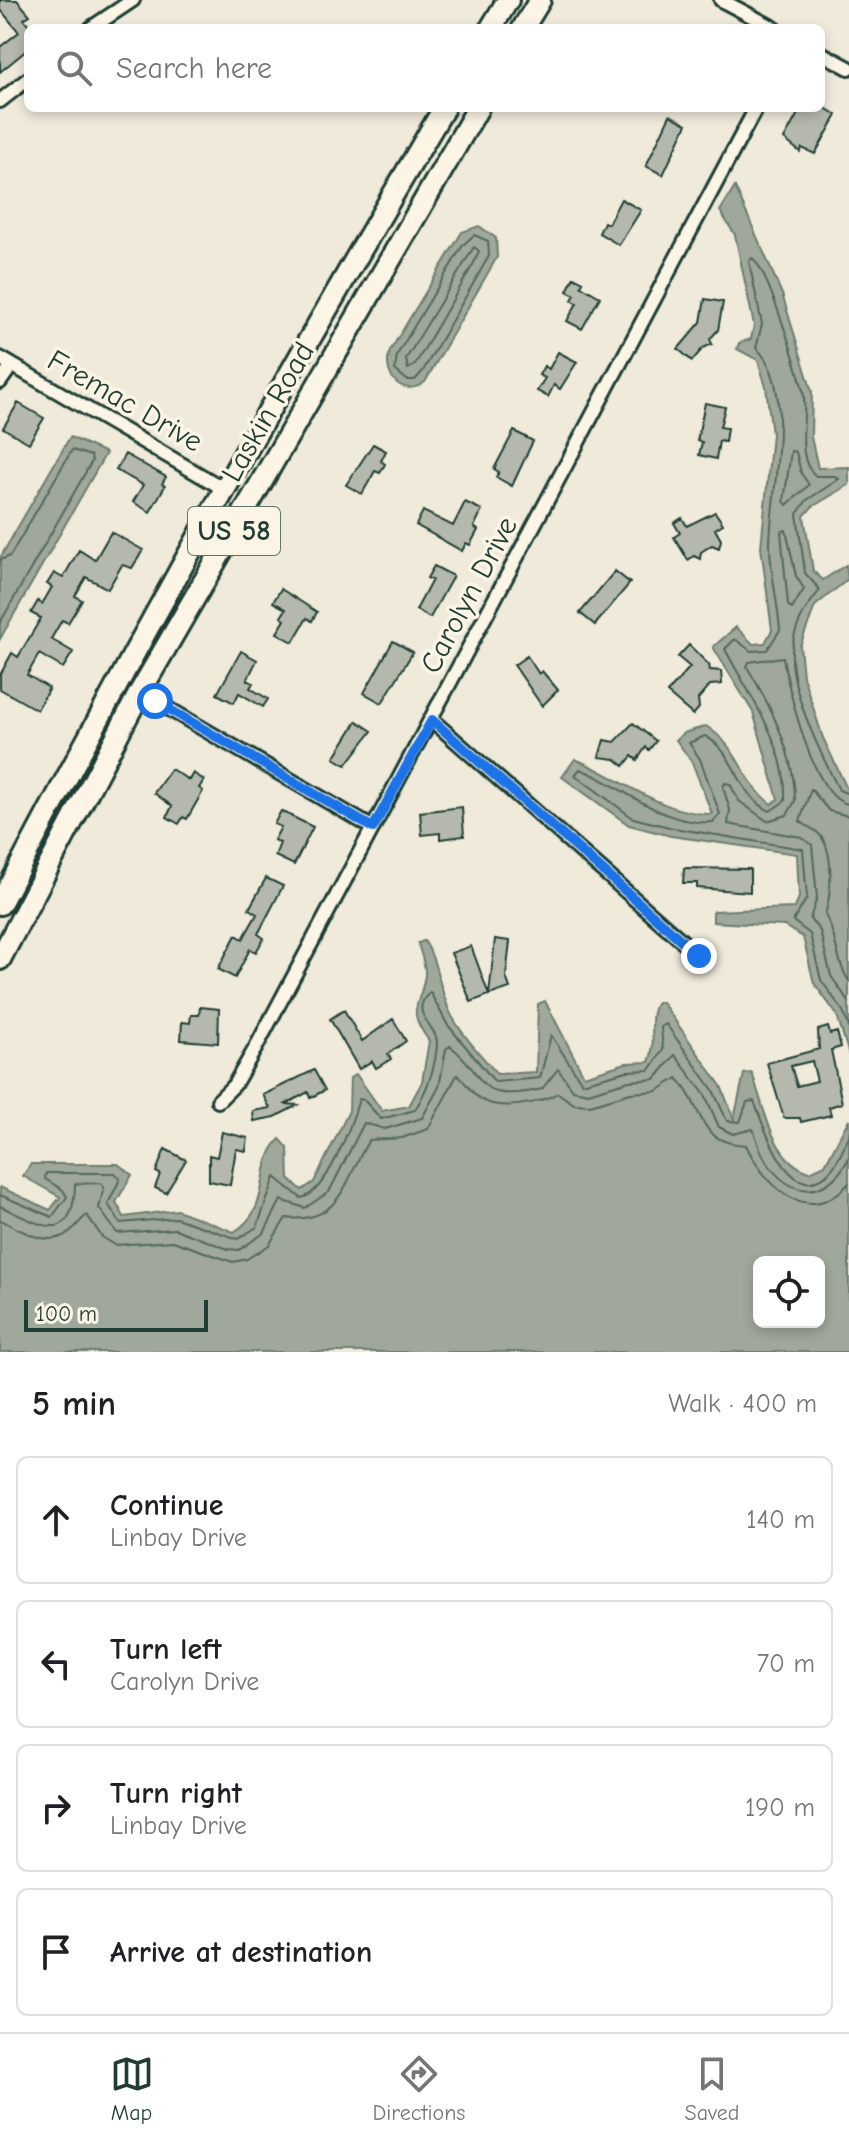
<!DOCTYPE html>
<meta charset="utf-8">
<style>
:root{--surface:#fff;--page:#f6f6f6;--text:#202124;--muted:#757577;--line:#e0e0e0;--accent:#1f3d34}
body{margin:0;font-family:"Comic Neue",sans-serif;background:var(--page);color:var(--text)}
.controls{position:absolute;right:24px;bottom:24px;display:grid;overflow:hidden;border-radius:12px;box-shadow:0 4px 12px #0003}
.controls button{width:72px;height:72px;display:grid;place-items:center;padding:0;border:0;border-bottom:2px solid var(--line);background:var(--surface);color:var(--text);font:40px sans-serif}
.scale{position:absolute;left:24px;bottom:20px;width:184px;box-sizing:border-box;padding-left:8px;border:4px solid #1f3d34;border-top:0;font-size:22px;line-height:28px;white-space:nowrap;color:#1f3d34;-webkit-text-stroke:6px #fcf5e5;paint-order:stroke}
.stop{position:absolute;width:24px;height:24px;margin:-18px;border:6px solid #1a73e8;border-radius:50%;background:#fff}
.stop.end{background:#1a73e8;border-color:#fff;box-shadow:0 2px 8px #0008}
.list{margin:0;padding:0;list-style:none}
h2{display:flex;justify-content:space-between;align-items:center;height:104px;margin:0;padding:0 32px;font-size:34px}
h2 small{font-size:26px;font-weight:400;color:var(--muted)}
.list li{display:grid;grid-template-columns:52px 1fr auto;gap:24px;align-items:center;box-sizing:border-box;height:128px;margin:0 16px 16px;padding:0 16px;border:2px solid var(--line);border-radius:12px}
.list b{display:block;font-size:30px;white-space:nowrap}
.list p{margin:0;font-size:26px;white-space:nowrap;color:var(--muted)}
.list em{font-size:26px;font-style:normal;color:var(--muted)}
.icon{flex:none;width:44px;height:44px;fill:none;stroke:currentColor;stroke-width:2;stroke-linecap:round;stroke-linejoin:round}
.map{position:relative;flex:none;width:849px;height:1352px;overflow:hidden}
.search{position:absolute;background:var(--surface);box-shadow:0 4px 12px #0003;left:24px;right:24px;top:24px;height:88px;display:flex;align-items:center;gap:20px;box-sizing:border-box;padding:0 28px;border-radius:12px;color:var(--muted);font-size:30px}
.sheet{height:680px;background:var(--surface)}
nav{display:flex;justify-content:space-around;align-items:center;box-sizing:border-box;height:112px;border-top:2px solid var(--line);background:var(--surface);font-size:22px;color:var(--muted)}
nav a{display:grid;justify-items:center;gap:4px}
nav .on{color:var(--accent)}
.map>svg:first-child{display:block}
.water{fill:#9fa89a;stroke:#6c7d71;stroke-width:2;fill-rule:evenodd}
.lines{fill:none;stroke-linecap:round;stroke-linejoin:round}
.shore{stroke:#52685d;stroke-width:2}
.building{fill:#b5b9ad;stroke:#1f3d34;stroke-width:2;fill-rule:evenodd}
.minor-casing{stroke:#1f3d34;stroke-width:18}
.primary-casing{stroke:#1f3d34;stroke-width:26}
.minor{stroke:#fcf5e5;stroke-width:12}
.primary{stroke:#fcf5e5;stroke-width:20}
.route{stroke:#1a73e8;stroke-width:10}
.labels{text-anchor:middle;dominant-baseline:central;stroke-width:7;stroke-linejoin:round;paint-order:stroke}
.shield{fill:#fcf5e5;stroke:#617469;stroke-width:2}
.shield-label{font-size:28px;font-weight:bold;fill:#1f3d34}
.street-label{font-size:30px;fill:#1f3d34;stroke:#fcf5e5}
</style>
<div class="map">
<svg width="849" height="1352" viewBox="0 0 849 1352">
<rect width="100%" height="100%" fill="#efeada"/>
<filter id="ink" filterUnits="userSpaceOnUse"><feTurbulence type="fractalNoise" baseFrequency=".0125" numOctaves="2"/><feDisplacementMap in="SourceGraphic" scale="16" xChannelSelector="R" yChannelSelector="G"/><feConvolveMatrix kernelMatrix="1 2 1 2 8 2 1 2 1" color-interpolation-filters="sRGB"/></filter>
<g filter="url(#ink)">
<path class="water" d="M735,187L782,294L812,392L811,437L818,468L849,467V485L812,507L804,516L813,571L823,580L846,565L848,579L815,606L800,646L803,676L823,738L849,793V1055L837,1015L814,983L803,937L784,926L713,922V911L795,908L799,897L797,854L671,836L629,825L562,777L575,759C620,777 662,815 712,814L692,762L676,740L684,733L706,726C739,747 741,780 771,804L778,799L753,712L713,647L736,627L753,644L765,643L772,630L761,547L772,434L766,387L758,360L737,349L739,343L751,339L754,325L735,235L720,211Z
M479,226L496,238L497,257L425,382C403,399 381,375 390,351L462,232Z
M70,437L106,453L0,639V558Z
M424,941C436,955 441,998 453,1018C464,1038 482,1056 497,1074L536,1072L538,1004L545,1001L584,1076L626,1063L649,1062C658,1042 646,1020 657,1002H662L721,1086L734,1119L744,1074L752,1073C764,1106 772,1162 810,1172L825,1165L849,1119V1352H0V1187L50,1210L60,1197L23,1176L31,1164H118L132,1175L116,1202L124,1217L177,1210L234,1232C275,1206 253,1165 280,1139L288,1148L289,1179L302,1190L314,1182L349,1111L350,1078L356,1074L382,1111L409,1106L422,1082L429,1041C405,1007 420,1009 425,975C426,966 420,952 418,943ZM759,1262H819V1322H759Z"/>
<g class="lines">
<path class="shore" d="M474,235L488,241L489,256L423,371L415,380H407L395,370L397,355L463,245Z
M474,247L479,251L474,263L415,365L408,369L406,359Z
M791,451L796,452L801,473L809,485L787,505L784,501Z
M786,530L796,576L804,589L792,609L788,605L781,532Z
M0,560L10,556L72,450L91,456L92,461L0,623
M849,794L839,790C821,754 785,683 793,643C796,622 808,605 820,590L805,573L797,514L807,500L839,479L835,476H816C793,458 809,415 803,391C798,369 767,267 752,258L749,262L762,324L756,348C798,385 770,494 770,545C770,572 778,602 780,630L767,650L751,651L735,639L725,649C749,696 788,745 785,801L770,811C736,795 737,753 705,736L689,743L700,759L720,814L713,822C663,827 624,786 580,769L575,775L633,818L673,828L803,849L807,898L793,921L810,934L821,980L843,1011L849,1027
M849,804C814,802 788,687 783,657L749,662L747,667C771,706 795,754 795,801L787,815L767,821L739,801L730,784L725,783L723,787L730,810L728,824L801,837L812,845L817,897L810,919L820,931L831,976L849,1002
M849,816L829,811L811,789L800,821C805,826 814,828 820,835C835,853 831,895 825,915C838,936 835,961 849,981
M0,1195L52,1217L67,1197L63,1190L45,1179L46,1173H115L120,1179L108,1204L120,1223L176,1218L238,1239L257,1227L275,1177L301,1198C327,1194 352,1123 359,1099L364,1100L381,1119L415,1110C427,1090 436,1068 437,1043C437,1024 407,1014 430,992L447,1024L495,1082L540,1078L551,1035L582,1083L627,1071L650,1070L663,1050L661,1027L666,1024L713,1090L727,1121L740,1122L747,1102L754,1101C763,1124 791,1215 831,1170C839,1161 844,1147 849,1136
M0,1206C40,1225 74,1248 75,1184L101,1183L104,1187L99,1208L117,1233L175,1229L228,1249L239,1250L264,1233L281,1200L305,1208L329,1192L364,1123L385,1129L422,1118L439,1087L446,1049L450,1046C489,1075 472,1105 542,1089L558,1069L573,1090L588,1093L629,1081L655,1079L675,1055L705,1095L719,1127L733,1134L753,1129C757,1138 759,1150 765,1159C790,1200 827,1200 849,1158
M0,1220C20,1229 47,1249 68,1233C76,1228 80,1220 87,1215L102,1237L115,1245L173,1241L233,1262L247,1259L269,1245L286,1218C342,1224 345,1179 369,1140L402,1138L428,1129L457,1075C465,1081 470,1091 479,1098C498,1112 539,1104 558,1093L574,1104L590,1105L631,1093L657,1091L677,1078C706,1109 695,1143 746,1145C765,1186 808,1229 849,1183"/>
</g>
<path class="building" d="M0,0H17L30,15L24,19L28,24V49L0,72V47L19,32L0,9Z
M801,108H825L837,115L815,154L802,148L800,152L784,139Z
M670,115L687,124L663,175L646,166Z
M621,199L641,210L619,245L599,233L604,222L608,224Z
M574,277L583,282L581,286L600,297L582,329L567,321L577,303L572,300L575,295L567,291Z
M705,299L723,302L718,330L710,339L712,344L703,348L692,361L678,349L701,322Z
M558,352L577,362L560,389L554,385L548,397L537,391L545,378L539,375L544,366L549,369Z
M18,403L44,418L29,443L3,428Z
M705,403L725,407L720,427L727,428L725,442L719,441L716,459L699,455L702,442L697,441Z
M514,431L533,441L512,486L496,477L499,472L494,469Z
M373,444L386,451L381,461L385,464L380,473L375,471L362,494L346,485Z
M125,454L166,477L162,484L165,486L150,512L133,502L143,485L116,470Z
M465,502L482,510L474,527L478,530L470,545L466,543L462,551L416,525L423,511L453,526Z
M715,512L723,524L715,529L721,540L719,548L712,545L701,552L700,559L694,556L688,560L674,537L680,533L674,523L682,518L687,526Z
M111,532L143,550L132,568L122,565L108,589L86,577L75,596L82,600L68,623L62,620L51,639L73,652L63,668L39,654L27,675L49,688L37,710L0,689V675L12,653L18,657L41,618L31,613L38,601L42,604L52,587L47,584L54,573L63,578L79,550L95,560Z
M434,566L453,576L430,618L416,610L432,580L427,578Z
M615,571L630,583L595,625L580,613Z
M281,589L317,612L312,621L307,618L293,642L277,633L285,620L281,617L286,609L273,602Z
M393,641L413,652L382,703L364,693Z
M689,645L709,665L710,670L721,671L722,684L710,685L698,699L699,708L693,715L667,693L690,667L678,657Z
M241,651L257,660L247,680L253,683L250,688L268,699L263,707L239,693L234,703L217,694Z
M527,656L539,674L542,671L558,690L542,706L514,665Z
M357,721L372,731L346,765L334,758Z
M633,723L656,741L649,750L646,747L637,760L632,756L624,766L615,759L599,757L604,740L615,742Z
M171,769L189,780L193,773L204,780L199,788L203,791L187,819L183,817L179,824L167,817L172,806L154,793Z
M462,807L464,836L440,839V833L422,835L420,812Z
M281,811L313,827L294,865L275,856L280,843L274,840L281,827L274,824Z
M684,868L750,869V892L697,888V883H683Z
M266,878L283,886L258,934L264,938L256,952L250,949L235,978L218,969L236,935L243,939L257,914L249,909Z
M495,939L510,941L506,977L510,988L489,995Z
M471,946L489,995L471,1002L451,953Z
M200,1007L219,1009L218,1043L181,1040L182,1022L190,1023L191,1015H199Z
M344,1010L362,1041L393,1019L406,1041L388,1054L391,1059L376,1068L372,1061L359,1069L330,1019Z
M828,1027L830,1034L837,1032L841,1047L831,1050L842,1103L829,1107L831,1115L801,1122L800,1118H784L767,1063L819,1049L818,1030ZM812,1061L817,1081L797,1086L791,1066Z
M314,1070L325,1090L310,1098L308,1092L286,1104L298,1105L275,1117L254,1121L253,1111L270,1108L263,1095Z
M222,1132L248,1138L246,1151L236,1149L230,1185L209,1181V1155L217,1157Z
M165,1149L186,1160L166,1193L155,1188L160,1174L156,1172Z"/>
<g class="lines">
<defs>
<path id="minor" d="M721,0L774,28
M91,28L133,0
M821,53L849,68
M0,101L28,79
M0,358L224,489
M0,382L12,365
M140,692L373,828
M432,720L699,956
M218,1101L234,1085L255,1049L756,108"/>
<path id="primary" d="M491,28L508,0
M523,28L540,0
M0,904C141,635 289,370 444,108
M0,959L140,692L478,108"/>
</defs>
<use href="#minor" class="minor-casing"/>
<use href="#primary" class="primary-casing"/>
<use href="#minor" class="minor"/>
<use href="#primary" class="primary"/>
</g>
</g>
<g class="lines" filter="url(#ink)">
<path class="route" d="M155,701L373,828L432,720L699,956"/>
</g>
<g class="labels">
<rect class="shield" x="188" y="507" width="92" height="48" rx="6"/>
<g class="shield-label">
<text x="234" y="531">US 58</text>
</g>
<g class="street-label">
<text transform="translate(125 401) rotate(30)">Fremac Drive</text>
<text transform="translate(268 412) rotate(-60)">Laskin Road</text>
<text transform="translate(469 595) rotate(-62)">Carolyn Drive</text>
</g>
</g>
</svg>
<div class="controls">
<button><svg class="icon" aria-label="locate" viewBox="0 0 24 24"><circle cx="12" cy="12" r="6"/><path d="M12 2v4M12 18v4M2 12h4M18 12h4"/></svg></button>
</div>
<div class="scale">100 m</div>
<div class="stop" style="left:155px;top:701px"></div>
<div class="stop end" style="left:699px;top:956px"></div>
<div class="search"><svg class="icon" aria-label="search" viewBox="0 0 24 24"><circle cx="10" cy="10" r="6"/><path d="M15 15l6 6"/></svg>Search here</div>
</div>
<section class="sheet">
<h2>5 min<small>Walk · 400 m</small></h2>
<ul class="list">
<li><svg class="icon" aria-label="ahead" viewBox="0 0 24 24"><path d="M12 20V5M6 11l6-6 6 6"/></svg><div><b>Continue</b><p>Linbay Drive</p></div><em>140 m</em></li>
<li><svg class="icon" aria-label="left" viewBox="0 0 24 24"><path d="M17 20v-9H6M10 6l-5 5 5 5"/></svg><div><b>Turn left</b><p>Carolyn Drive</p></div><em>70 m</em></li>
<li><svg class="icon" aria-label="right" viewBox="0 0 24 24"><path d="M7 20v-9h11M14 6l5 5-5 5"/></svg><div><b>Turn right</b><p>Linbay Drive</p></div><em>190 m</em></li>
<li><svg class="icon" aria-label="arrive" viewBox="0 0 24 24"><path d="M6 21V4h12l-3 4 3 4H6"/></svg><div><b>Arrive at destination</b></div></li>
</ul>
</section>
<nav>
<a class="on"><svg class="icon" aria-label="map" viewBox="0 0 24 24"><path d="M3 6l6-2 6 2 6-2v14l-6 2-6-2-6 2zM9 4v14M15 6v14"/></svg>Map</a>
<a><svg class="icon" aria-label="directions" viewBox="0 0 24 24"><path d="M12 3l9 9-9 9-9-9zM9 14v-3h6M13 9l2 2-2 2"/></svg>Directions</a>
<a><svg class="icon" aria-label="saved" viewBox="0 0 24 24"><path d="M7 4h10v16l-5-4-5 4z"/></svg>Saved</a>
</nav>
